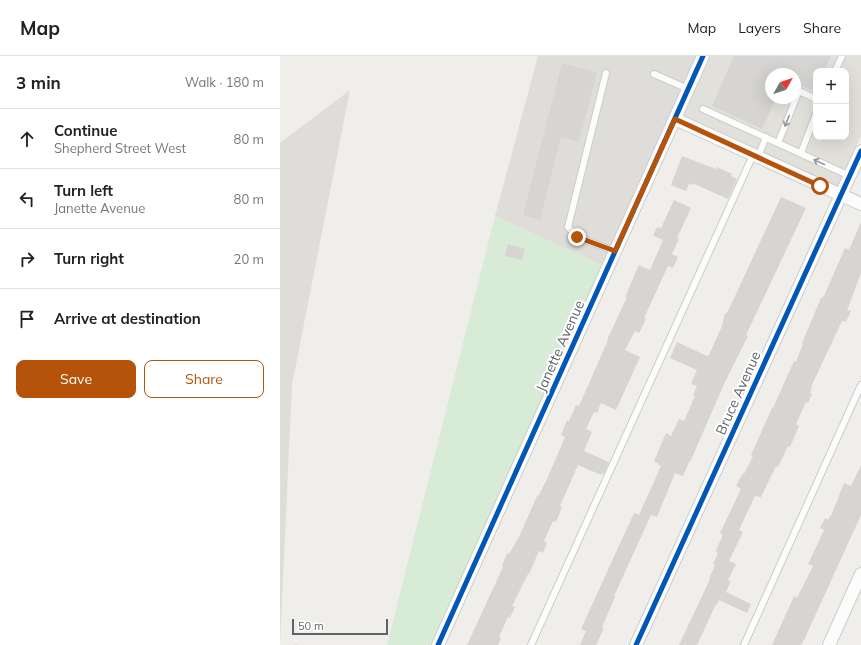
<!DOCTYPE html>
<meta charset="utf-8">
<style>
:root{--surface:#fff;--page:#f2f2f2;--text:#222;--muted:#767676;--line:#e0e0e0;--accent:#b45309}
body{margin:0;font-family:Mulish,sans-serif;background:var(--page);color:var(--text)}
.controls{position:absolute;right:12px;top:12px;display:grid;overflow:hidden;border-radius:8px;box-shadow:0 4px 16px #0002}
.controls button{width:36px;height:36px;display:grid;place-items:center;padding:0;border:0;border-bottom:1px solid var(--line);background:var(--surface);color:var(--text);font:20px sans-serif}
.compass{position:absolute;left:485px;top:12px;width:36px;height:36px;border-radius:50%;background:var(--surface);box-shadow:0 4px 16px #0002;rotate:50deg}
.scale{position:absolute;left:12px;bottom:10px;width:96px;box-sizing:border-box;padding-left:4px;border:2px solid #5f6368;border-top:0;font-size:11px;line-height:14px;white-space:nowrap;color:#5f6368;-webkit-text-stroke:3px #fff;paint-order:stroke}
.stop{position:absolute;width:12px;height:12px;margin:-9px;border:3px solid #b45309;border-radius:50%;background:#fff}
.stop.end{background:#b45309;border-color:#fff;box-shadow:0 1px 4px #0008}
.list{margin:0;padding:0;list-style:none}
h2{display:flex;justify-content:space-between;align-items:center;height:52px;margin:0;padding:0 16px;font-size:17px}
h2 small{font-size:13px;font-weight:400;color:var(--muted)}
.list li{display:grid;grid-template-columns:26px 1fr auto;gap:12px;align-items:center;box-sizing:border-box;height:60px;padding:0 16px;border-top:1px solid var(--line)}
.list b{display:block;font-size:15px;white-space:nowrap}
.list p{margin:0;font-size:13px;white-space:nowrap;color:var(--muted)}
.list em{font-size:13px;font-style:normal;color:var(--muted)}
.actions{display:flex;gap:8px;padding:12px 16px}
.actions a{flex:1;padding:9px 0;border:1px solid var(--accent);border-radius:8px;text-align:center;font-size:14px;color:var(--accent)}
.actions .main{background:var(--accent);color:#fff}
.icon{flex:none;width:22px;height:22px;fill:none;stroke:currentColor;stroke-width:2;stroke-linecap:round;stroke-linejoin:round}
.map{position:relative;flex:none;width:581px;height:589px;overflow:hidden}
header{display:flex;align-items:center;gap:24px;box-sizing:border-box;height:56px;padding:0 20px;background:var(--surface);border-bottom:1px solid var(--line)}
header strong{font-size:19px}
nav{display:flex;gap:22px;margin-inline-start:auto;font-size:14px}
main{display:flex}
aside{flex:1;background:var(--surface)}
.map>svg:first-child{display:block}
.industrial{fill:#dfddda}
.education{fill:#e2e0da;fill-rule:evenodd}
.green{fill:#d8ebd6}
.building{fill:#d6d5d3}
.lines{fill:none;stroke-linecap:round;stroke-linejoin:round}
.service-casing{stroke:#cbcccc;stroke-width:8}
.minor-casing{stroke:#cbcccc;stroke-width:14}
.service{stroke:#fdfcfc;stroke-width:6}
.minor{stroke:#fdfcfc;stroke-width:12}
.rail{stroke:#e4e4e4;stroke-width:3;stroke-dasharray:1 5;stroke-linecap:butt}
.cycleway-casing{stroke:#fff;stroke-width:8}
.cycleway{stroke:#0057b8;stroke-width:5}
.oneway{stroke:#96999c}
.route{stroke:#b45309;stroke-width:5}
.labels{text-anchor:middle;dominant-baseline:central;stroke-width:4;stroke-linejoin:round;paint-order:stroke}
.street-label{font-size:14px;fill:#5f6368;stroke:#fff}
</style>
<header>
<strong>Map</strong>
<nav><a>Map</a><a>Layers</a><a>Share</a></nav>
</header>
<main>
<aside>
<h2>3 min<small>Walk · 180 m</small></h2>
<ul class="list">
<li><svg class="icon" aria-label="ahead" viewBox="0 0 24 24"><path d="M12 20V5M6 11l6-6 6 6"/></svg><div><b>Continue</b><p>Shepherd Street West</p></div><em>80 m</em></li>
<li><svg class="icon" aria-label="left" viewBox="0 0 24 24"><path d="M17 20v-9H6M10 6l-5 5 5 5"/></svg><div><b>Turn left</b><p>Janette Avenue</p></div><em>80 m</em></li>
<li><svg class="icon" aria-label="right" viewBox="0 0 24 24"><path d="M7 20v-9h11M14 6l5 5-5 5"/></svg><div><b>Turn right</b></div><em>20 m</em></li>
<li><svg class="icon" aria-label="arrive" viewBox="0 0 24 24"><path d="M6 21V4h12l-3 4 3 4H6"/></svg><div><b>Arrive at destination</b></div></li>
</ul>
<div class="actions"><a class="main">Save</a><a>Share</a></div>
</aside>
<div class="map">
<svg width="581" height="589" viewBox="0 0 581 589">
<rect width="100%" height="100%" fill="#efeeea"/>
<path class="industrial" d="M258,0H421L326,211L215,160Z
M70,34L12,329L0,589V87Z"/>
<path class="education" d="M431,0H581V80L558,131L403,60ZM536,15H566V81H536ZM491,18H515V42H491Z"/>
<path class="green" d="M215,160L326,211L150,589H107Z"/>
<path class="building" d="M454,0H551L544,15H536V36L515,27V18H491V42H496L482,73L432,50Z
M282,7L317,16L299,86L281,81L260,164L243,159Z
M402,100L436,113L437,111L452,118L451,120L457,123L448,143L412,127V129L409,128L406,135L391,129Z
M501,141L526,152L466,279L468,280L445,326L410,406H409L403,420L395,417L377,461L371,459L334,540L335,541L322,571L324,572L316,589H300L306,575L301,573L354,457L359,459L381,410L378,409L379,408L374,405L386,377L391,380L399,363L404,365L415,340L413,339L417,330L411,328L417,314L390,302L397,286L427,300L429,299L442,270L445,257L446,258L449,253Z
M394,144L411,152L397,182L399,183L392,198L398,201L393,212L388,210L364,262L366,263L359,277L355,275L345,294L360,301L336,354L321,347L317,357L314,356L306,373L312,376L304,395L329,406L324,418L322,417L321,419L298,409L280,450L282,451L276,466L273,465L264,485L267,487L263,497L259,495L249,518H248L232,550L235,551L230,562L228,561L219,581L221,582L218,589H187L223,511L222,510L227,497L229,498L239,481L257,440L259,439L267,423L285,381L281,379L287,364L289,365L296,349L299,350L328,284H327L347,241H345L359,209L370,214L383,184L373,180L377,171L381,172Z
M581,166V217L568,252L567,254L571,255L566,266L562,265L531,331H532L530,337L532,338L528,347L526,346L516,368L519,370L510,391L508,390L498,411L496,410L481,441L475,440L459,474L463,476L449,505L456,508L448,524L451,525L446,536L471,548L467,557L439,544L437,549L436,548L417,589H399L430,523H429L435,509L433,508L438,497L436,496L437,492L443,479L440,477L461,433L456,430L463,417L464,418L473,400L471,399L492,352H493L514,305L516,306L523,288L522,287L541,242L544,240L565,192L569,194Z
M228,188L245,193L242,204L225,200Z
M581,409V459L525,582L521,589H492L514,540L517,542L533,510L528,508L544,474L540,472L545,462L548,464L550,460H551L564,427L571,430Z"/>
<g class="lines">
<defs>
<path id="service" d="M555,15L562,0
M326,17L288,171L297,181L335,195
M374,18L408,33
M423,53L570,120
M498,87L519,35L536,43
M521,97L536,58
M478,101L486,81
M251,589L473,99
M464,589L581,329"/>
<path id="minor" d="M395,63L581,148
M158,589L423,0
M356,589L581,95
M549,589L581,518"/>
</defs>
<use href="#service" class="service-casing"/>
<use href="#minor" class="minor-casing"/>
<use href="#service" class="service"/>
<use href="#minor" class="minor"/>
<path class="rail" d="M16,589V586"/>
<defs>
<path id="cycleway" d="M158,589L423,0
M356,589L581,95"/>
</defs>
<use href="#cycleway" class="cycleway-casing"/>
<use href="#cycleway" class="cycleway"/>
</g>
<defs><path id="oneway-shaft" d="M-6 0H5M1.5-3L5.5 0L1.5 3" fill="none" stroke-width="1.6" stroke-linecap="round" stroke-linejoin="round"/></defs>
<g class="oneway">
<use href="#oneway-shaft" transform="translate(507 65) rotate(112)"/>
<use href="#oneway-shaft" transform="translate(539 106) rotate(-155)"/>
</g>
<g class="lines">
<path class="route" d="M297,181L335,195L395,63L540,130"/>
</g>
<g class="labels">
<g class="street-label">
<text transform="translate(280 290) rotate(-66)">Janette Avenue</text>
<text transform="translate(458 337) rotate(-66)">Bruce Avenue</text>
</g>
</g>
</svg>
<div class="controls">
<button>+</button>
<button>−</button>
</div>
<svg class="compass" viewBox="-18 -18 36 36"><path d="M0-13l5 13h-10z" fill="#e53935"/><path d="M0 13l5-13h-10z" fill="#767676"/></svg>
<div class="scale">50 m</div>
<div class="stop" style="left:540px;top:130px"></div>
<div class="stop end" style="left:297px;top:181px"></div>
</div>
</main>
